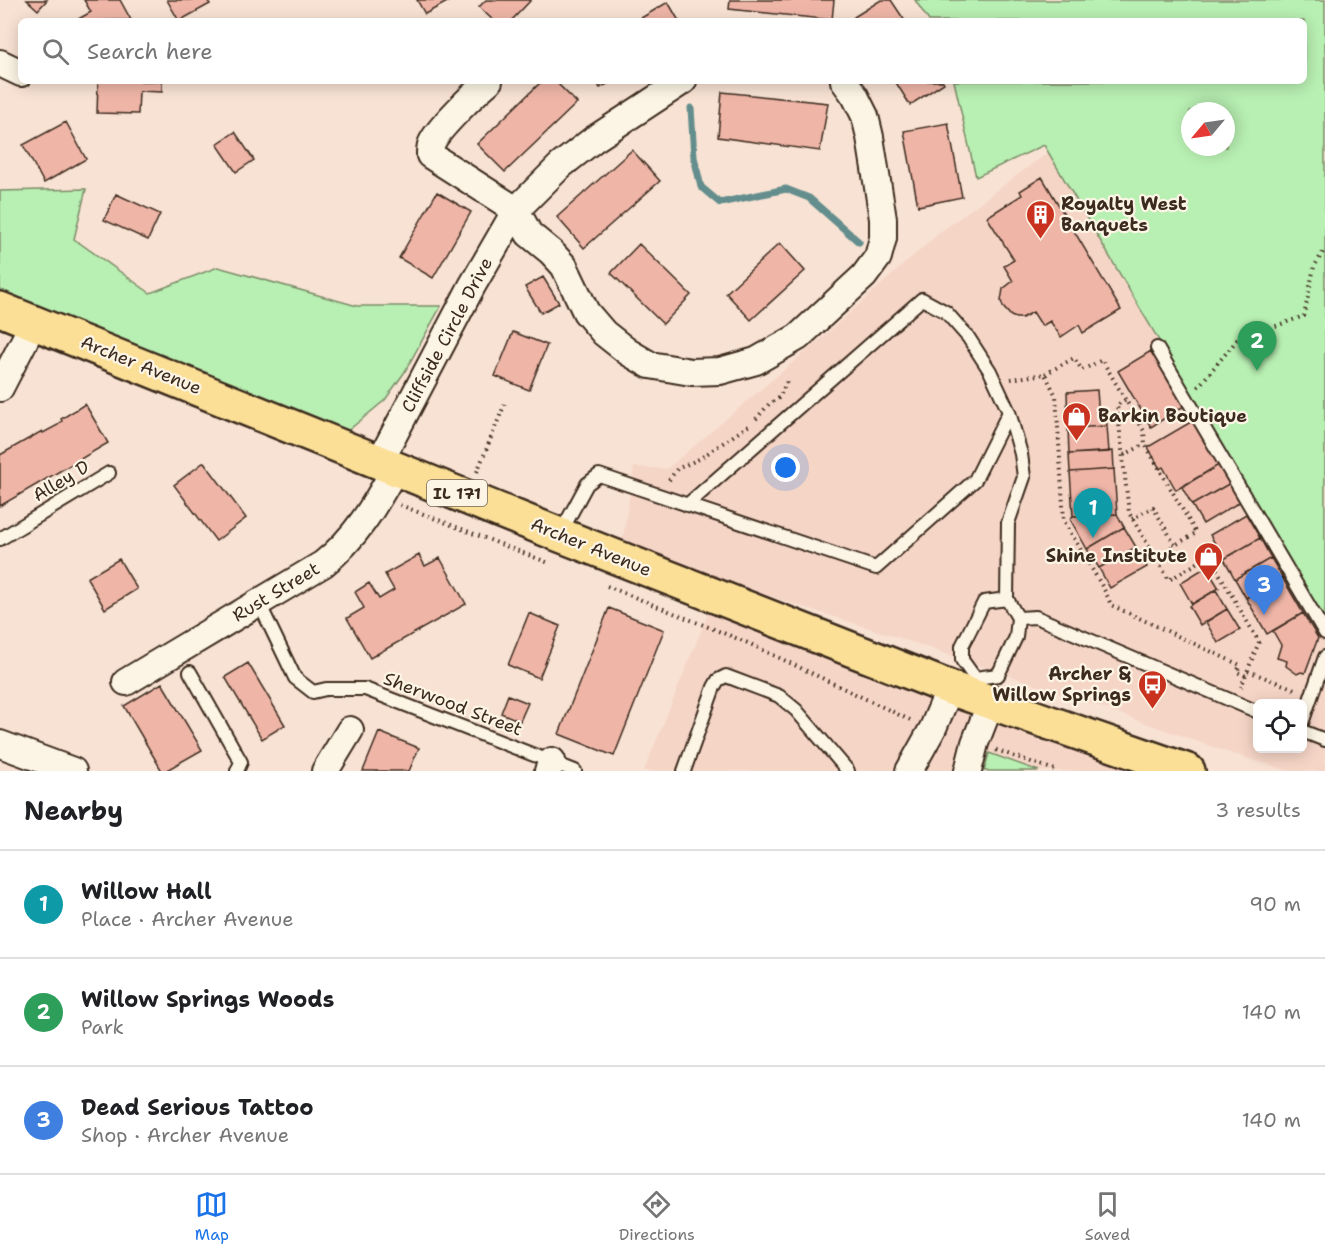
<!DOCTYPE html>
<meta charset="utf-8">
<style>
:root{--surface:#fff;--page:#f6f6f6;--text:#202124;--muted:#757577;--line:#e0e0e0;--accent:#1a73e8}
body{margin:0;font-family:"Shantell Sans",sans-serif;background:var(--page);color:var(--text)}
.controls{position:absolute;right:18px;bottom:18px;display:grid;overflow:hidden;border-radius:9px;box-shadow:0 3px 15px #0003}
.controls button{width:54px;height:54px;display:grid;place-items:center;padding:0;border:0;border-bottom:2px solid var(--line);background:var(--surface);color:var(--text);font:30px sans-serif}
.compass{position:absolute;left:1181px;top:102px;width:54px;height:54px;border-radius:50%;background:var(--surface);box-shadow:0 3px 15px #0003;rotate:241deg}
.you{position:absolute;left:786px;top:468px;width:21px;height:21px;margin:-15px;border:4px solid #fff;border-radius:50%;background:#1a73e8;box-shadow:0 0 0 9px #1a73e833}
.badge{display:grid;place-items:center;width:39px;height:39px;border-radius:50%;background:var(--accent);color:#fff;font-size:20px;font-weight:700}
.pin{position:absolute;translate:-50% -50px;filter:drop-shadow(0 2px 3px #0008)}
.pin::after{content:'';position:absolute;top:32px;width:21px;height:18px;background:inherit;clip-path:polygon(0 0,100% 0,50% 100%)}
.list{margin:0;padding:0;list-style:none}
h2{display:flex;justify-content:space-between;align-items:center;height:78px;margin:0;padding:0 24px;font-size:26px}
h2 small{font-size:20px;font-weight:400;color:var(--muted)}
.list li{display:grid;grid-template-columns:39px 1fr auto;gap:18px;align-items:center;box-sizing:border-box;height:108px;padding:0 24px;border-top:2px solid var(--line)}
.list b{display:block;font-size:22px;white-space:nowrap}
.list p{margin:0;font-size:20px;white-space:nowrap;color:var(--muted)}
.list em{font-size:20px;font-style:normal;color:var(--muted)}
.icon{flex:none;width:33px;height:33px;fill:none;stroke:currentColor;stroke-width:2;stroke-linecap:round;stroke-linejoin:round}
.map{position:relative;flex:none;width:1325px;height:771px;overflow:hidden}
.search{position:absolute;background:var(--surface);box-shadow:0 3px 15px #0003;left:18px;right:18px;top:18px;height:66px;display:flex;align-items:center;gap:15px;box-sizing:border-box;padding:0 21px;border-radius:9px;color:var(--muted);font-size:22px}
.sheet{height:402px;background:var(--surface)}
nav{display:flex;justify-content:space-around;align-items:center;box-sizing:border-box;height:84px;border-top:2px solid var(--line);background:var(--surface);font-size:16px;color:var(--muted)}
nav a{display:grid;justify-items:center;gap:3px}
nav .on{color:var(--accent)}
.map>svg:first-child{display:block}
.built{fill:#f5d5c6;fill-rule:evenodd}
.green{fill:#b8efb2;stroke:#7a8c68;stroke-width:1.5;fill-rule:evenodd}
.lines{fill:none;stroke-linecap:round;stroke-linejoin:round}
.stream{stroke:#648e8d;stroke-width:7}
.building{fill:#efb6a8;stroke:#3b2a1e;stroke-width:1.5}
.service-casing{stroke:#3b2a1e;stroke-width:16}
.minor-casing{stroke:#3b2a1e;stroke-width:30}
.primary-casing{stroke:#3b2a1e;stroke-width:38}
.path{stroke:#3b2a1e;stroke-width:4;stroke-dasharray:1.5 4.5;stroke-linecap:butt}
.service{stroke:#fcf5e5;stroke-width:12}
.minor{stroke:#fcf5e5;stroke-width:26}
.primary{stroke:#fbdf96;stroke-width:33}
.labels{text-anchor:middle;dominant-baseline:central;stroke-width:4.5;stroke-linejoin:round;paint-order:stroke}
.shield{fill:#fcf5e5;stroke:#75675a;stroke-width:1.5}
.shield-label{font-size:16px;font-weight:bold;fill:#3b2a1e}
.poi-label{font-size:18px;font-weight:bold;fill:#3b2a1e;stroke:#fcf5e5;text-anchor:start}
.street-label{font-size:18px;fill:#3b2a1e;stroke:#fcf5e5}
</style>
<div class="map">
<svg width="1325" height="771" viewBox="0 0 1325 771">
<rect width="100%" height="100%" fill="#f8e2d3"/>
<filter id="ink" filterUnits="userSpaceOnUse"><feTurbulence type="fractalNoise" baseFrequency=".0167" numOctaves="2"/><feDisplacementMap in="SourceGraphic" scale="12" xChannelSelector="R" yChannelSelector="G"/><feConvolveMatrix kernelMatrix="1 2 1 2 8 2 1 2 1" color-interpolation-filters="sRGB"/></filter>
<g filter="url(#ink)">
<path class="built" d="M1054,148L1325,594V771H1290L1230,753L1101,707L906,640L781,600L622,545L634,467L667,469L816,343L939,233ZM1258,704H1302V748H1258Z
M713,602L1161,771H644Z"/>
<path class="green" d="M915,0H1325V623L1044,145L976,177L954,81H1304V21H929ZM1190,111H1226V147H1190Z
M86,189L74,239L150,293L218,267L357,306H441L404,373L385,400L344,434L0,298V191Z
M989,753L1039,771H984Z"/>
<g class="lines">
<path class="stream" d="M691,108L694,157L701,187L720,203L786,189L809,198L859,242"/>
</g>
<path class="building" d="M27,0H47L38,10Z
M84,0H120L131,20L75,21L91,12Z
M167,0H207L210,4L179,21Z
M417,0H449V1L425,14Z
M486,0H531L511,21H494L479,7Z
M730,0H834L832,20L729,9Z
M881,0H891L905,21H857L854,17Z
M668,2L679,21H636Z
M98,81H162V92L139,91L138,114L97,113Z
M542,81H555L577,103L505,172L477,144Z
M596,81H613L600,88Z
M895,81H943L944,83L910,105Z
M722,92L828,103L820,151L718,137Z
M66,122L86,159L44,183L23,145Z
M948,123L962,197L918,206L904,131Z
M235,132L254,160L236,172L217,144Z
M632,150L660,181L584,248L557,217Z
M1042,177L1121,310L1083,333L1079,325L1061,337L1050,321L1042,326L1033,312L1022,318H1016L1011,316L1003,307L1001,301L1003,289L1013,281L1004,266L1014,260L987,217L1022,195L1020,191Z
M437,192L471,212L433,278L399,258Z
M116,194L160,214L148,240L104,220Z
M780,243L805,271L751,320L726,293Z
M639,244L691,295L663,324L611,273Z
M543,277L559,303L541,313L525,287Z
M513,332L547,345L529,390L495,376Z
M1151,351L1184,406L1151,427L1118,371Z
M1097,390L1099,418H1106L1107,426L1068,428L1067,392Z
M85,404L108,443L0,506V455L42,431L43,433L58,425L62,421L61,419Z
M1196,419L1222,463L1176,490L1163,467L1160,469L1148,447Z
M1107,426L1109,452L1069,454L1068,428Z
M1113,451L1114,469L1070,472L1069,454Z
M204,462L246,518L216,541L174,485Z
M1222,463L1232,482L1192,505L1182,487Z
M1114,469L1117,514L1073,516L1070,472Z
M1232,482L1243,500L1203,524L1192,505Z
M1117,514L1124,527L1087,549L1070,519L1073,516Z
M1246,514L1260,538L1224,559L1210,535Z
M1124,527L1136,547L1099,568L1087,549Z
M1260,538L1271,558L1235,579L1224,559Z
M1136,547L1147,567L1110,588L1099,568Z
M419,555L425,566L440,558L466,604L370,658L347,618L364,608L355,592L369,583L379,599L394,590L385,574Z
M1271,558L1282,577L1246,598L1235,579Z
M119,559L137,589L105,609L87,578Z
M1206,567L1219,588L1192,604L1180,583Z
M1282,577L1303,613L1267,634L1246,598Z
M1216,590L1227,609L1200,625L1189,606Z
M609,608L664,630L614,756L559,734Z
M1227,609L1240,630L1218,643L1206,622Z
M529,613L560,626L539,678L508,665Z
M1303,613L1318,638L1305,673L1301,672L1297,674L1286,666L1287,661L1277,658L1281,645L1273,631Z
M248,663L285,725L262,739L225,677Z
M162,683L202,750L165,771H162L124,706Z
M508,695L528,703L520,721L501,713Z
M379,732L419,748L409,771H363Z"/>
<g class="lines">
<defs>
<path id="service" d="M1157,348L1325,633
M687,505L922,299L946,312L968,337L990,371L1009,412L1021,454L1024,477L1008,523L1007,599L1018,618L1016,637L998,675L975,678
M560,534L587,484L599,475L876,568L975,480L1009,412
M0,539L109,473
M259,603L295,678L313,692L326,689H365L575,771
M1018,618L1036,617L1258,712
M190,672L241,762L237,771
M975,678L962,660V646L984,602L1007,599
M1302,723L1325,657
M1302,731L1325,740
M684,771L714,687L718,680L726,676L779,696L796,710L848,771"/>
<path id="minor" d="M0,63L21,73
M489,81C476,92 435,131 431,145C430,148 430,152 430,155L516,210L529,234L551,252L564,266L586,312L604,333L628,352L650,365L691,372L720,371L756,361L798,337L864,276L878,257L883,238V219L870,137L865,116L855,96L844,81
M0,388L34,322
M380,461L472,286L516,210L560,166L593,140L683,81
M126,682L323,564C356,538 375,505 395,469
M0,744L73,771
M325,771L350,730
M548,771L552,761
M909,771L933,728L950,688
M968,771L975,743L991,702"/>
<path id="primary" d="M0,309L560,535L950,688L1188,771"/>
</defs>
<use href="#service" class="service-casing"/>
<use href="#minor" class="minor-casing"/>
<use href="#primary" class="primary-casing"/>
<path class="path" d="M1045,374L1074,358L1082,370L1102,360L1144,431L1145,444L1196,533L1175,545
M1011,379L1045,374L1056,396L1064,521L1106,593L1111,605L1240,665L1237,672L1246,676
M1198,387L1237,340L1304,316L1314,267L1325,249
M1125,400L1117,405L1129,513L1169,580L1209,556L1259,642L1241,687
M756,419L769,404L779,398L788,379
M1124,455L1145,444
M477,472L506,401
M669,480L677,469L699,459L751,424
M400,505L549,563
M1132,519L1153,507L1175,545L1155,557
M607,586L748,643L910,720
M1248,671L1297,690
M996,750L1058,771"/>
<use href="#service" class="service"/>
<use href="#minor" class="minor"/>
<use href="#primary" class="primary"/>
</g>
</g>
<defs>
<symbol id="building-pin" viewBox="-11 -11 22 30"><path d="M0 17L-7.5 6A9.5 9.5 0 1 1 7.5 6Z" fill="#c8321e" stroke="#fcf5e5"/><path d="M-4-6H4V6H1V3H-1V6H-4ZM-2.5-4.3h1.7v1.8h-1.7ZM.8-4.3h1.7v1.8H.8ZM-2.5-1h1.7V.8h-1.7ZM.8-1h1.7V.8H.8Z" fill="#fff"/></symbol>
<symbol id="shop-pin" viewBox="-11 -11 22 30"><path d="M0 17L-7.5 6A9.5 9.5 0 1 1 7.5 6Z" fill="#c8321e" stroke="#fcf5e5"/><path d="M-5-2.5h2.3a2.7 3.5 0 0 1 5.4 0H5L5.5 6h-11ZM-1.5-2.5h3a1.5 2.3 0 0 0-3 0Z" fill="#fff"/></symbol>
<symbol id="bus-pin" viewBox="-11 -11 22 30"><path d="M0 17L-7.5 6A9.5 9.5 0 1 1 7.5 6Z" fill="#c8321e" stroke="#fcf5e5"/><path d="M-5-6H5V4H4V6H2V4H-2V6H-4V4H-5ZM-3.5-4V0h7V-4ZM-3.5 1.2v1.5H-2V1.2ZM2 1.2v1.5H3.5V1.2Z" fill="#fff"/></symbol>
</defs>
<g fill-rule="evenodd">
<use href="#building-pin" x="1024" y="198" width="33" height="45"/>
<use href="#shop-pin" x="1060" y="400" width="33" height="45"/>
<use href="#shop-pin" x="1192" y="540" width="33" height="45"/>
<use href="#bus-pin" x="1136" y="668" width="33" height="45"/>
</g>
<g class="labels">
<rect class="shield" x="427" y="480" width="60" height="26" rx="4.5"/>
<g class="shield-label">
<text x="457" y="493">IL 171</text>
</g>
<g class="poi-label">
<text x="1061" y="204">Royalty West<tspan x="1061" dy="21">Banquets</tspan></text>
<text x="1098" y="416">Barkin Boutique</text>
<text x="1187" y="556" text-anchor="end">Shine Institute</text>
<text x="1131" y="674" text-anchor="end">Archer &amp;<tspan x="1131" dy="21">Willow Springs</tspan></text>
</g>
<g class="street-label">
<text transform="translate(447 335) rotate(-62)">Cliffside Circle Drive</text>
<text transform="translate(141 365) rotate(22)">Archer Avenue</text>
<text transform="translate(61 481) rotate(-31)">Alley D</text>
<text transform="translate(591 547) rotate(22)">Archer Avenue</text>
<text transform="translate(276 592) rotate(-31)">Rust Street</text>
<text transform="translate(453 704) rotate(21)">Sherwood Street</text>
</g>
</g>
</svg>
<div class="controls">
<button><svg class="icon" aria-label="locate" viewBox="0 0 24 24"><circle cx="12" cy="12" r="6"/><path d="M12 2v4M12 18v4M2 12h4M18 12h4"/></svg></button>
</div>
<svg class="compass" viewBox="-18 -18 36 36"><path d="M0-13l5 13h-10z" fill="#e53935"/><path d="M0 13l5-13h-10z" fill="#757577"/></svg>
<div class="you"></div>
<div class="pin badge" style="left:1093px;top:538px;background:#0f9aa8">1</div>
<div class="pin badge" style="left:1257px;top:371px;background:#2e9e5b">2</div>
<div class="pin badge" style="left:1264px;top:615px;background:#3f7fe0">3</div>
<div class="search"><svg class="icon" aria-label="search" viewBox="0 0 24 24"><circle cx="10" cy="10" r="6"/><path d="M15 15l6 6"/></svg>Search here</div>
</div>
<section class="sheet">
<h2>Nearby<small>3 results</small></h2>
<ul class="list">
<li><span class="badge" style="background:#0f9aa8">1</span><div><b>Willow Hall</b><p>Place · Archer Avenue</p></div><em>90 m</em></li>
<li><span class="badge" style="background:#2e9e5b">2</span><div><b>Willow Springs Woods</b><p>Park</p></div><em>140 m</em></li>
<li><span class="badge" style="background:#3f7fe0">3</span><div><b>Dead Serious Tattoo</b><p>Shop · Archer Avenue</p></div><em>140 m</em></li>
</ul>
</section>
<nav>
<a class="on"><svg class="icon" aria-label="map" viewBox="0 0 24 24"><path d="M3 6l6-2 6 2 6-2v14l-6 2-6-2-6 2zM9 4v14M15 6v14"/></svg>Map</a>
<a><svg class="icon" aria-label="directions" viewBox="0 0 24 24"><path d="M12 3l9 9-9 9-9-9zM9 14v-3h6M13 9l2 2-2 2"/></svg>Directions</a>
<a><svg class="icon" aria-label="saved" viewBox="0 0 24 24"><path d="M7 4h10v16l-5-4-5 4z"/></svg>Saved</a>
</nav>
